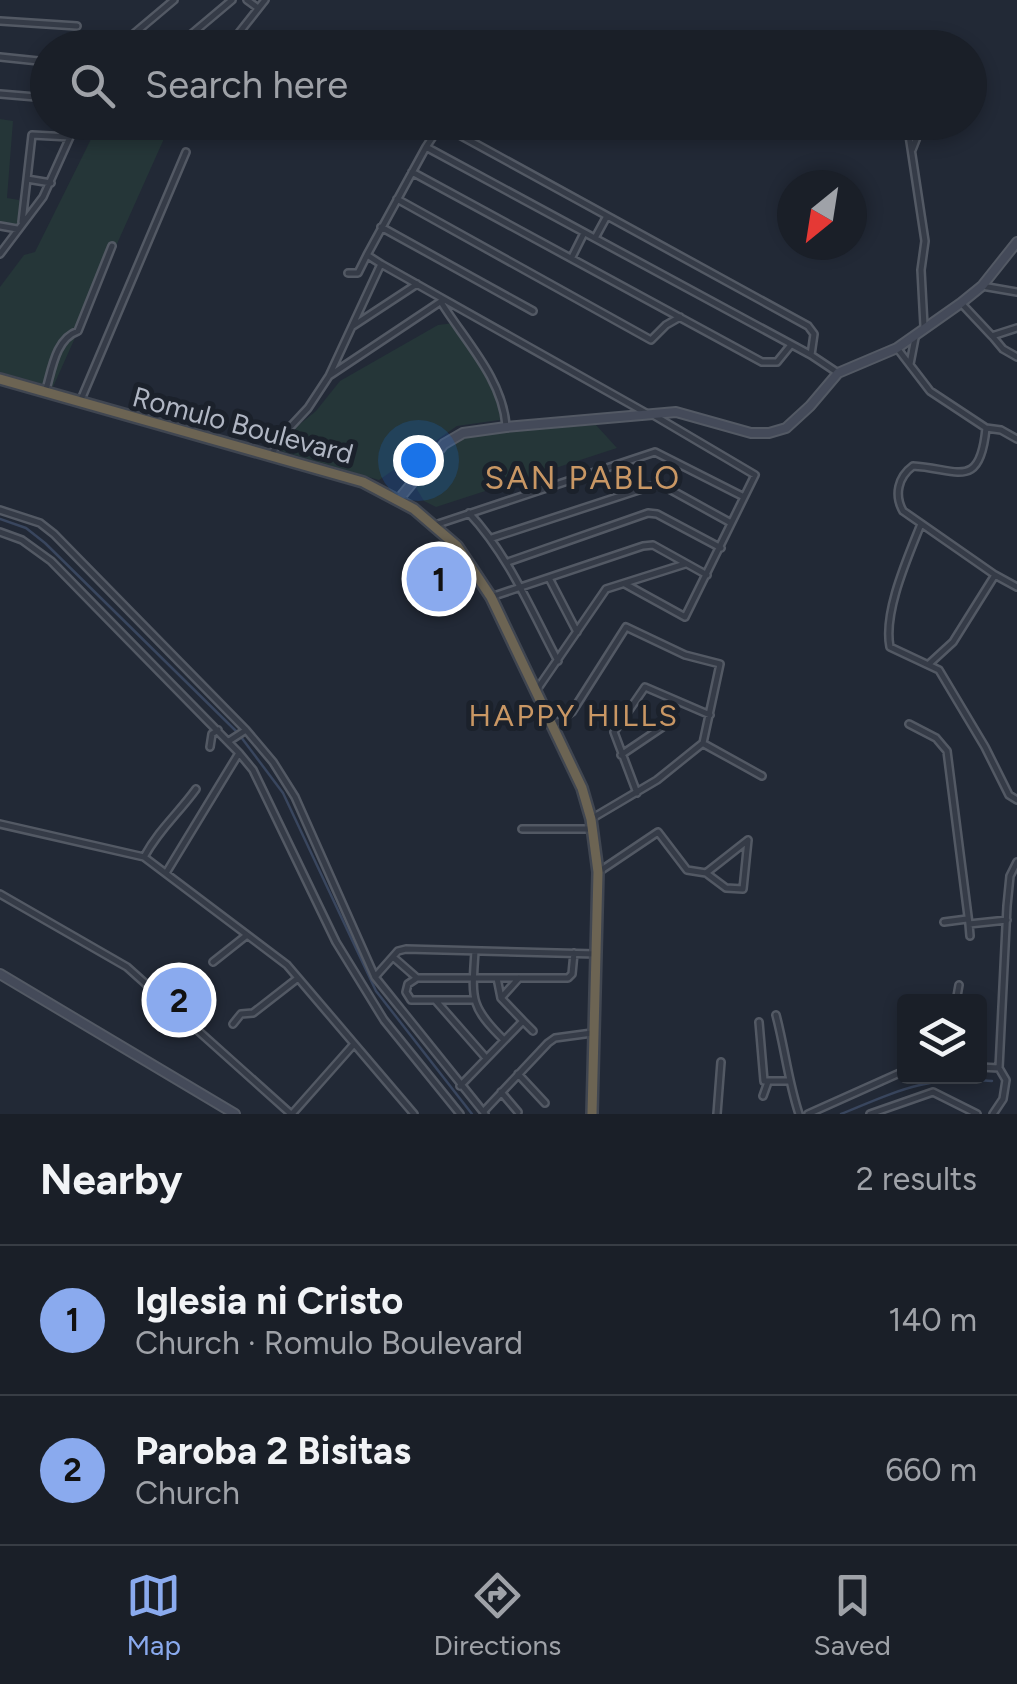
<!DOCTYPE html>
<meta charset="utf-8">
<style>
:root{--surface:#1a1f28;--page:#232730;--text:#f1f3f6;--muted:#9fa2a8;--line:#383d45;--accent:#8aaaee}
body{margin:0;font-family:Figtree,sans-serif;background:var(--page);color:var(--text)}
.controls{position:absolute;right:30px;bottom:30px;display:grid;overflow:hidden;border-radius:10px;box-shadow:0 5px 15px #0003}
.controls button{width:90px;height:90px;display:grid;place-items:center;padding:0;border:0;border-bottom:2px solid var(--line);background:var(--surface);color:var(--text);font:50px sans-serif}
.compass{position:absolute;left:777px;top:170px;width:90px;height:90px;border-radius:50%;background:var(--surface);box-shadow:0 5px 15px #0003;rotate:210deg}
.you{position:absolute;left:418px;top:460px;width:35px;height:35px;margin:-25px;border:8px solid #fff;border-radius:50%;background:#1a73e8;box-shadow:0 0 0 15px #1a73e833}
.badge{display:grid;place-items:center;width:65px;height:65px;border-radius:50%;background:var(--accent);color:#111;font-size:32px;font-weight:700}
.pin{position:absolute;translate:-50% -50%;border:5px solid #fff;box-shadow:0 2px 10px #0006}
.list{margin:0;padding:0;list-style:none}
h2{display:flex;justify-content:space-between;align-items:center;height:130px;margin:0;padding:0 40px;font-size:42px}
h2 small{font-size:32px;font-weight:400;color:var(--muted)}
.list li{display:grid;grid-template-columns:65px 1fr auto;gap:30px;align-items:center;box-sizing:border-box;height:150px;padding:0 40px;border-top:2px solid var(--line)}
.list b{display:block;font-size:38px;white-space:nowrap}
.list p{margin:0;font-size:32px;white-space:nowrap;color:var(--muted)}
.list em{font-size:32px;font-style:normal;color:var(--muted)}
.icon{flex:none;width:55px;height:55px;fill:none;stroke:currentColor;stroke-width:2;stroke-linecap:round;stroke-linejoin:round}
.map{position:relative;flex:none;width:1017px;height:1114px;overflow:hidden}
.search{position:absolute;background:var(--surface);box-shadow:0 5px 15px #0003;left:30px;right:30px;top:30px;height:110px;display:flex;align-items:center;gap:25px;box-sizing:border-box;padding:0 35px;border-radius:55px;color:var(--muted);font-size:38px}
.sheet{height:430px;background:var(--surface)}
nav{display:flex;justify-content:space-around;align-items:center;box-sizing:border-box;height:140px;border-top:2px solid var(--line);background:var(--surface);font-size:28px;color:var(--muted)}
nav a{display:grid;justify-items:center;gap:5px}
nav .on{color:var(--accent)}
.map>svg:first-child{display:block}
.green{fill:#253638}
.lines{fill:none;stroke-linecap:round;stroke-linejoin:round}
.stream{stroke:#39465e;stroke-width:2.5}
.street-casing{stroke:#535964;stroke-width:10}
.secondary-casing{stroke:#535964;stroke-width:12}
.highway-casing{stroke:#404651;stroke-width:14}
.street{stroke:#353b47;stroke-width:5}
.secondary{stroke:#444a59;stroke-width:8}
.highway{stroke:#6c6453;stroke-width:9}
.labels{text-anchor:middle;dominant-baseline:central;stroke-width:10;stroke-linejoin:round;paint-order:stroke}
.street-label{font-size:28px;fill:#b0b6c3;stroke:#1b212b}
.neighbourhood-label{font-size:30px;letter-spacing:2.5px;fill:#c99764;stroke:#1b212b}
.quarter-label{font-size:32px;letter-spacing:2.5px;fill:#c99764;stroke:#1b212b}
</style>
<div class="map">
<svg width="1017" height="1114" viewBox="0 0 1017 1114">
<rect width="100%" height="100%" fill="#222936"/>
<path class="green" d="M0,119L13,121L7,198L19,200L22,210L18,225H0Z
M99,123H171L53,387L0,372V287L24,255L35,252Z
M454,323L505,406L506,419L457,426L379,480L281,451L289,433L316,411L340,381L438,325Z
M596,425L617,448L436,507L424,501L415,486C440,454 440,444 481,433Z"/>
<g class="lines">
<path class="stream" d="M0,519L26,528L45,543L237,732
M241,737L283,793L376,991L472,1114
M841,1114C900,1090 926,1076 992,1081"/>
<defs>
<path id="street" d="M247,0L258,8
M0,21L77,26
M117,48L174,0
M175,48L232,0
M227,48L265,0
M0,57L48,62
M0,94L48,98
M907,122L925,241L921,270L924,326
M426,147L438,129L445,127L808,326L814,334L811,355
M912,150L923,122
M412,172L762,362H777L790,346
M397,199L651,340L666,325L680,317
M22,222L27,179L51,183
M0,226L17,229
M381,227L533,311
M595,238L607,216
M0,254L43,197L70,137L32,135L27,179
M572,257L584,233
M381,264L367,255L426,147L811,355L838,373
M348,273H358L367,255
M982,286L1017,292
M441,302C465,341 502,378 506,425
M961,303L992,336L1017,328
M353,326L417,284
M993,337L1003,349L1017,357
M897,348L930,391L986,428C980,492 956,468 913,466C898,477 894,495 903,511L995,575L1017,587
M910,364L915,338
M329,376L381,264L646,413
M45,393C52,370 55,339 78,331L112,246
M80,402L186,152
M986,428L1001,430L1017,439
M271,456L280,438L308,408L329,376L443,300
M0,510L40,523L54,534L246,730L273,762L295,797L375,977L485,1114
M469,513C509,556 531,610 558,661
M921,524C908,557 883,612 890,647L939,670L985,747L1009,795L1017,800
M435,525L655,452L744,497
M0,532L22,540L51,561L239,753L253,770L336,942L384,1020L460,1114
M492,538L651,486L662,485L731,523
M508,562L648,513L657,514L721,548
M549,578L577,632
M625,584L685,617L755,475L655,416
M491,597L643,546L653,545L707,575
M929,664L953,642L995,575
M536,691L606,589L685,564
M909,724L936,738L947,751L969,924L1007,920
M554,725L572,712L626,627L685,655L720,664L703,743L657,780L591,819
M229,741L246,730
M704,744L762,776
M210,747L212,734L218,730
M621,755L664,726
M637,793L614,732L645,687L710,715
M0,824L144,857L287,965L414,1114
M522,829H590
M144,857C160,828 178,814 196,789
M600,871L658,832L687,870L706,873L726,888L743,889L748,840
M166,873L239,753
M706,873L748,840
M0,894L127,967L291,1114
M944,922L967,919
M969,924L970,936
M475,951C472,998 469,1006 504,1040
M393,957L417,978H568L572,974L574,953
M213,962L247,935
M375,977L398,951L406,949L596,954
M417,978L408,984L406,992L411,1000H473
M501,998L519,978
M436,1001L486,1058
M956,1002L959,985
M776,1015C785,1049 788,1081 799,1114
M523,1021L533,1031
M759,1022L764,1081H788
M233,1024L241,1014L253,1013L298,978
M980,1067L999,1068
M518,1074L545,1103
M460,1086L523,1021L501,998L497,978
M501,1092L518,1112
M763,1096L768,1082
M484,1111L548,1043L555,1038L592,1033
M292,1114L354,1044
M717,1114L721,1062
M808,1114L904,1071
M870,1114L933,1092L977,1114
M993,1114L1003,1099L1006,1080L999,1068L1007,906L1010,876L1017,862"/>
<path id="secondary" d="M399,499L444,444L463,433L506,427L676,412L751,433H769L786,428L810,406L838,373L897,348L961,303L982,286L1017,242
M0,974L235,1114"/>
<path id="highway" d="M0,379L363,482L414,509L457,546L491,597L582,788L591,819L598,872L592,1114"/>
</defs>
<use href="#street" class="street-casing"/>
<use href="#secondary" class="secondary-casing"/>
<use href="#highway" class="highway-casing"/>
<use href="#street" class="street"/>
<use href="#secondary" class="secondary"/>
<use href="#highway" class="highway"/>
</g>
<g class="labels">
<g class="street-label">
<text transform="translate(243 425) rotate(15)">Romulo Boulevard</text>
</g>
<g class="neighbourhood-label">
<text x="574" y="715">HAPPY HILLS</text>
</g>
<g class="quarter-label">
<text x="583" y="478">SAN PABLO</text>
</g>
</g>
</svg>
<div class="controls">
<button><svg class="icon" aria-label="layers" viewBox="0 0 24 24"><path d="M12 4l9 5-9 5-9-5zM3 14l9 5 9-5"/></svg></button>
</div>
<svg class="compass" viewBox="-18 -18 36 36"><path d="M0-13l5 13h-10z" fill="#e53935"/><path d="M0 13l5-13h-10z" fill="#9fa2a8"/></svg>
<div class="you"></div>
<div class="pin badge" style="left:439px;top:579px">1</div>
<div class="pin badge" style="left:179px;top:1000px">2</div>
<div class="search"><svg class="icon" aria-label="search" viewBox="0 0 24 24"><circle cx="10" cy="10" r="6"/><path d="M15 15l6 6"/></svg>Search here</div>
</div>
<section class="sheet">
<h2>Nearby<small>2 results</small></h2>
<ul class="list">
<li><span class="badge">1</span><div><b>Iglesia ni Cristo</b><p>Church · Romulo Boulevard</p></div><em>140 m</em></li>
<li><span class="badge">2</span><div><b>Paroba 2 Bisitas</b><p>Church</p></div><em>660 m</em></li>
</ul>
</section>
<nav>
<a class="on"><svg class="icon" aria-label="map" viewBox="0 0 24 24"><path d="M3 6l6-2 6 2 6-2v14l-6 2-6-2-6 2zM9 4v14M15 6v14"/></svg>Map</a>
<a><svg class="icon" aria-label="directions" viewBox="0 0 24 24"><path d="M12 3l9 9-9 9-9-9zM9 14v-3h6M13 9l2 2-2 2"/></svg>Directions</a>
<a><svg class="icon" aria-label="saved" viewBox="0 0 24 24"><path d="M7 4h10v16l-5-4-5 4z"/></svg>Saved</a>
</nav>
